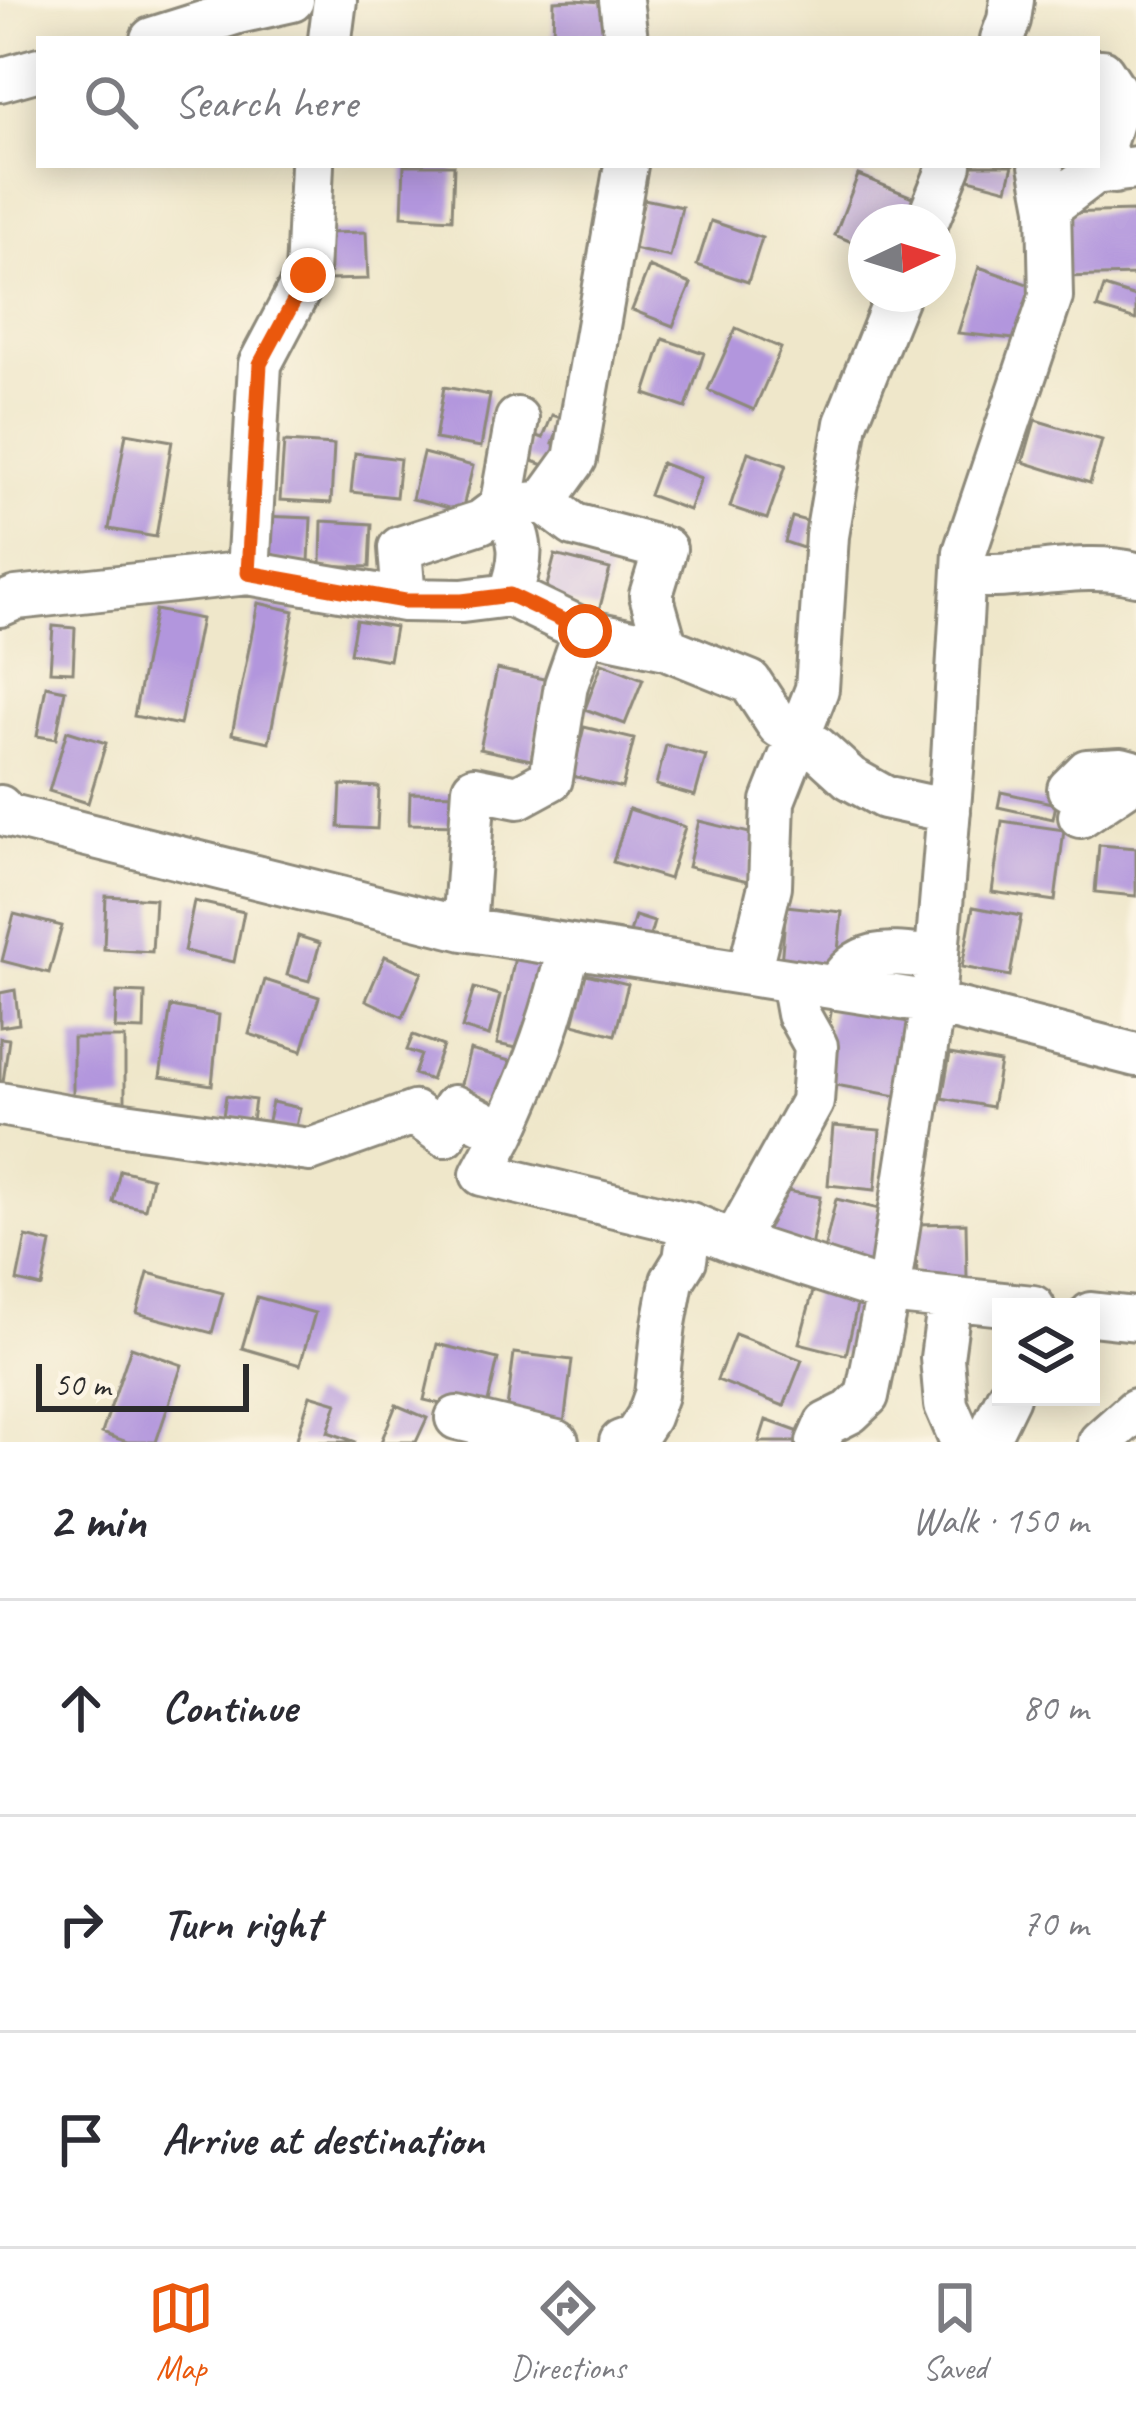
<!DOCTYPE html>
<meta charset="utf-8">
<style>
:root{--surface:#fff;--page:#f2f2f3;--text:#2b2b33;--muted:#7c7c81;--line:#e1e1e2;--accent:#ea580c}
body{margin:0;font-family:Caveat,sans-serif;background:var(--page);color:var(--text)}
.controls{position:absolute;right:36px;bottom:36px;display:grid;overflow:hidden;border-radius:0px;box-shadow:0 6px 30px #0003}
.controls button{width:108px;height:108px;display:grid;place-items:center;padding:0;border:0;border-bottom:3px solid var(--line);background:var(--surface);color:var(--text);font:60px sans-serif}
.compass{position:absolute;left:848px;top:204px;width:108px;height:108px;border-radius:50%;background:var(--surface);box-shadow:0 6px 30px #0003;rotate:86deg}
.scale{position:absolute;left:36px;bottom:30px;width:213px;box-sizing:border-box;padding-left:12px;border:6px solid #2b2b2b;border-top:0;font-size:33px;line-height:42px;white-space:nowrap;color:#2b2b2b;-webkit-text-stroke:9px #fcf5e5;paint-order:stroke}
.stop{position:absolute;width:36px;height:36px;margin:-27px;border:9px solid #ea580c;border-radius:50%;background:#fff}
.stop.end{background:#ea580c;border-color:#fff;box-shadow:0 3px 12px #0008}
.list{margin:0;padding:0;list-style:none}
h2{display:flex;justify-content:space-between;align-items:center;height:156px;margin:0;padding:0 48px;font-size:51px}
h2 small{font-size:39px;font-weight:400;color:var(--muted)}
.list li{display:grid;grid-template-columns:78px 1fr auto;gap:36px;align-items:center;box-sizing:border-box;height:216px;padding:0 48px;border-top:3px solid var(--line)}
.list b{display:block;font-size:45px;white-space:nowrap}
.list em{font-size:39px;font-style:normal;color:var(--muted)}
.icon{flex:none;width:66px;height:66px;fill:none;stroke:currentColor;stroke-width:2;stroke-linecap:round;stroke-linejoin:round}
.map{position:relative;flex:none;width:1136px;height:1442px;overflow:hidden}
.search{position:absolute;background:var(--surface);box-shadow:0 6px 30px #0003;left:36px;right:36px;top:36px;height:132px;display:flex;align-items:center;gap:30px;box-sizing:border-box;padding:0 42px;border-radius:0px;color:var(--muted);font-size:45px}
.sheet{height:804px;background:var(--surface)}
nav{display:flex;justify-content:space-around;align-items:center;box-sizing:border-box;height:168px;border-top:3px solid var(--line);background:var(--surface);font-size:33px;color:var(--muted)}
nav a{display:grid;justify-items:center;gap:6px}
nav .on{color:var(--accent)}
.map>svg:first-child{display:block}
.building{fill:#b296dd}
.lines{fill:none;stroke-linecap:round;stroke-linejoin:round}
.minor-casing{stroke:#8d897a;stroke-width:48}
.minor{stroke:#fff;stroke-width:42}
.route{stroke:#ea580c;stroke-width:15}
</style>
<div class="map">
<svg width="1136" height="1442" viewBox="0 0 1136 1442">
<rect width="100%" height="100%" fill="#fcf5e5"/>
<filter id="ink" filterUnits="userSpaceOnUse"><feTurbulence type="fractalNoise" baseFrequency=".00833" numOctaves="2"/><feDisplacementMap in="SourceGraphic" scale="24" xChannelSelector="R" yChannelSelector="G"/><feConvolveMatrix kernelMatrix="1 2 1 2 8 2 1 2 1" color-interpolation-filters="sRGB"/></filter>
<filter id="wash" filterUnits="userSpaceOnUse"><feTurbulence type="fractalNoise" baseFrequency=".004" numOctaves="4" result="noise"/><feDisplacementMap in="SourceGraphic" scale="48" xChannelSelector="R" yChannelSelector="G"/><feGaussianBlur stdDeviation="2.7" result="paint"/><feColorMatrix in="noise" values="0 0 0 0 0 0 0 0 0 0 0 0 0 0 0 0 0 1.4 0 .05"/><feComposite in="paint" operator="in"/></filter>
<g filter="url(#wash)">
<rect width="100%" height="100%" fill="#efe7ca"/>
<g id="blocks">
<path class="building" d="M576,0L612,3L611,39H553L554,1Z
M404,165H454L452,219L402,216Z
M972,165H1013L1007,189L969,179Z
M858,175L920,200L911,222H866V248L835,235Z
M644,199L682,207L670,257L633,249Z
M1134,211L1135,275L1063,277L1061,213Z
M711,221L762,238L748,282L697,265Z
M366,232L368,279L327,280L325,233Z
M649,267L691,284L673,326L632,310Z
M979,267L1030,285L1024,340L958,333Z
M1104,287L1136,297V320L1097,308Z
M736,328L781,348L754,410L708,390Z
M663,339L704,353L686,408L645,394Z
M444,387L490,395L481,447L435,439Z
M552,415L562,418L553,444L561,446L553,468L524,458L532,434L543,438Z
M1035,420L1102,440L1090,483L1023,462Z
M126,433L172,441L156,537L109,529Z
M284,442L334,445L331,503L280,500Z
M748,452L786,465L767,519L730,507Z
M355,453L400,459L396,497L351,492Z
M423,453L473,466L462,511L412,499Z
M661,463L701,478L689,510L649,495Z
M261,516L311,518L309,562L260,560Z
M792,517L814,523L806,549L785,542Z
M322,521L372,524L370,567L321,565Z
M555,555L610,569L599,611L544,597Z
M258,603L294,611L269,742L232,734Z
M155,610L201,619L180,725L134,716Z
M356,620L395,627L389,660L350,653Z
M53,626L75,628L73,672L50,671Z
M602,663L643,679L625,724L585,709Z
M497,669L548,680L531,760L480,749Z
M46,686L65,690L56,739L37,736Z
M584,727L634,739L622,788L572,776Z
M67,731L106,743L88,803L49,791Z
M666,745L706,756L695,796L656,785Z
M341,785L379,787L377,829L339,827Z
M1001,792L1056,804L1053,819L998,807Z
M410,793L462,794L461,825L409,824Z
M629,809L685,827L669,879L613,862Z
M699,821L758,835L748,881L688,867Z
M1002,821L1064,830L1055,901L992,892Z
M1099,845L1136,848V896L1095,892Z
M106,896L155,899L152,952L104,949Z
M194,901L244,912L234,962L184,951Z
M786,906L842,912L836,970L781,964Z
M973,907L1021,916L1010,976L962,967Z
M14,914L62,926L49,973L2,961Z
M635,916L654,922L647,946L628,940Z
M298,936L320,943L309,981L287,975Z
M385,956L422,972L403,1017L366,1000Z
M515,957L555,965L537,1052L497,1044Z
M586,974L628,984L615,1035L573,1024Z
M265,980L319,997L302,1051L249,1034Z
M474,988L500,995L489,1036L462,1028Z
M15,990L19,1024L0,1027V993Z
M117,992L145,993L144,1030L115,1029Z
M171,1006L219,1015L212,1085L160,1077Z
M832,1007L922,1023L908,1098L819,1082Z
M413,1035L443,1046L431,1080L414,1074L421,1055L407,1050Z
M0,1038L9,1039L3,1082H0Z
M73,1038H125V1101H73Z
M470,1050L517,1063L505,1108L458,1095Z
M950,1054L1000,1063L992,1107L942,1098Z
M226,1096L255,1100L252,1121L223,1116Z
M272,1102L300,1108L295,1131L267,1125Z
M833,1126L880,1130L875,1190L828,1185Z
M120,1170L152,1178L145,1209L113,1202Z
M770,1188L820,1197L811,1247L761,1238Z
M836,1199L888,1211L875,1267L823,1255Z
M966,1223L967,1279L917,1280L916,1224Z
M26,1237L51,1243L42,1287L17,1281Z
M148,1273L223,1293L212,1333L137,1313Z
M815,1284L859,1296L846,1355L799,1343Z
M257,1297L315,1313L300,1365L242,1348Z
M735,1334L802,1360L784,1406L717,1380Z
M437,1344L498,1359L485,1415L424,1400Z
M131,1347L182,1365L156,1442H127L102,1433Z
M514,1353L572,1360L564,1424L506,1416Z
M310,1395L337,1403L328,1432L356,1442H296Z
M396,1405L427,1418L416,1442H381Z
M766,1420L802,1433L799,1442H759Z"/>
</g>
</g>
<g filter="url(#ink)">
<use href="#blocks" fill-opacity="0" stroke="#8d897a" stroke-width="3"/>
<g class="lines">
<defs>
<path id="minor" d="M621,0L626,39
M152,39L238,12L292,0
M330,39L335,0
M1002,39L1009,20L1012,0
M1097,71H1102L1119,97L1103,147L1114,172
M0,80L39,69
M312,165L307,275L260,364L248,573L404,600L462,601L510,595C523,559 525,537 501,507L481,522L400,548L404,600
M1049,207L1094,173L1136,168
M927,222L950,165
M517,419L501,507L544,502L575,459L626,165
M544,502L574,525L665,549L651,595L666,648
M964,575C1022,581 1081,560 1136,574
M510,595L585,631
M0,605L16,598L248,573
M1069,789L1087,771L1121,769L1136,773
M0,807L7,815L464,929L933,1003L953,759L965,552L1051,297L1049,207L1041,165
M1080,816L1136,778
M464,929L474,788L518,797L551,779L566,685L585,631L666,648L750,682L779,726L817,748L850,778L884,797L949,811
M749,973L770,886L773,801L817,689L827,536L846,423L898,294
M836,988C860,944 894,954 937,958
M0,1104L67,1116L310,1150L414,1113L445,1135L454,1107L504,1133L482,1174L690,1224L734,1242L888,1292L933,1003L1136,1055
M504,1133C534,1068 554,1015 569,946
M734,1242L812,1102L816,1046L798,1014L792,981
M950,1299L942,1358L946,1405L962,1442
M1091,1314L1136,1319
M457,1418L557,1442
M621,1442L635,1437L648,1417L656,1395L664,1324L672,1281L685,1260L690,1224
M818,1442L826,1424L850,1412L867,1396L888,1292L1033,1307
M986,1442L1008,1397
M1100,1442L1136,1410"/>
</defs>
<use href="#minor" class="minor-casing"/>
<use href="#minor" class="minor"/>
</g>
</g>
<g class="lines" filter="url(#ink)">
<path class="route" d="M308,275L260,364L248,573L404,601H462L510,595L585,631"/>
</g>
</svg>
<div class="controls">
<button><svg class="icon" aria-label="layers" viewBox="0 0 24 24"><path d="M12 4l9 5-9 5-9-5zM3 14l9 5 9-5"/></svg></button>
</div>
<svg class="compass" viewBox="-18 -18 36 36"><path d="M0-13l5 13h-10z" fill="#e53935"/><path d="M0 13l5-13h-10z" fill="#7c7c81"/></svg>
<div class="scale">50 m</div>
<div class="stop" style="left:585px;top:631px"></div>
<div class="stop end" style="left:308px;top:275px"></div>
<div class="search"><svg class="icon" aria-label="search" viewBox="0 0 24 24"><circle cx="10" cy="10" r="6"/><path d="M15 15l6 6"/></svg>Search here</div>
</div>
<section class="sheet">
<h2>2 min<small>Walk · 150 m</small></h2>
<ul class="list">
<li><svg class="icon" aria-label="ahead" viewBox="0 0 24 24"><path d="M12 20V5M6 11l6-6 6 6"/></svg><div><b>Continue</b></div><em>80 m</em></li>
<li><svg class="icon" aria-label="right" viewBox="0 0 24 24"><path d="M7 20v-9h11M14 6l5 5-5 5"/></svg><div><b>Turn right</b></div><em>70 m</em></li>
<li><svg class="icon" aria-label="arrive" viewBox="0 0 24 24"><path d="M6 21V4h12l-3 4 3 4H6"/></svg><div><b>Arrive at destination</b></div></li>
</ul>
</section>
<nav>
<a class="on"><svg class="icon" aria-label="map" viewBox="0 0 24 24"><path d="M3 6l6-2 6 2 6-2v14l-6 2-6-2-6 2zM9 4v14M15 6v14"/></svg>Map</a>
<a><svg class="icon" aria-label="directions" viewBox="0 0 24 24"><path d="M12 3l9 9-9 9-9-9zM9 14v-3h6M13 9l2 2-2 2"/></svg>Directions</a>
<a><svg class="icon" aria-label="saved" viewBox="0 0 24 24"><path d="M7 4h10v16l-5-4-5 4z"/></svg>Saved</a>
</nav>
